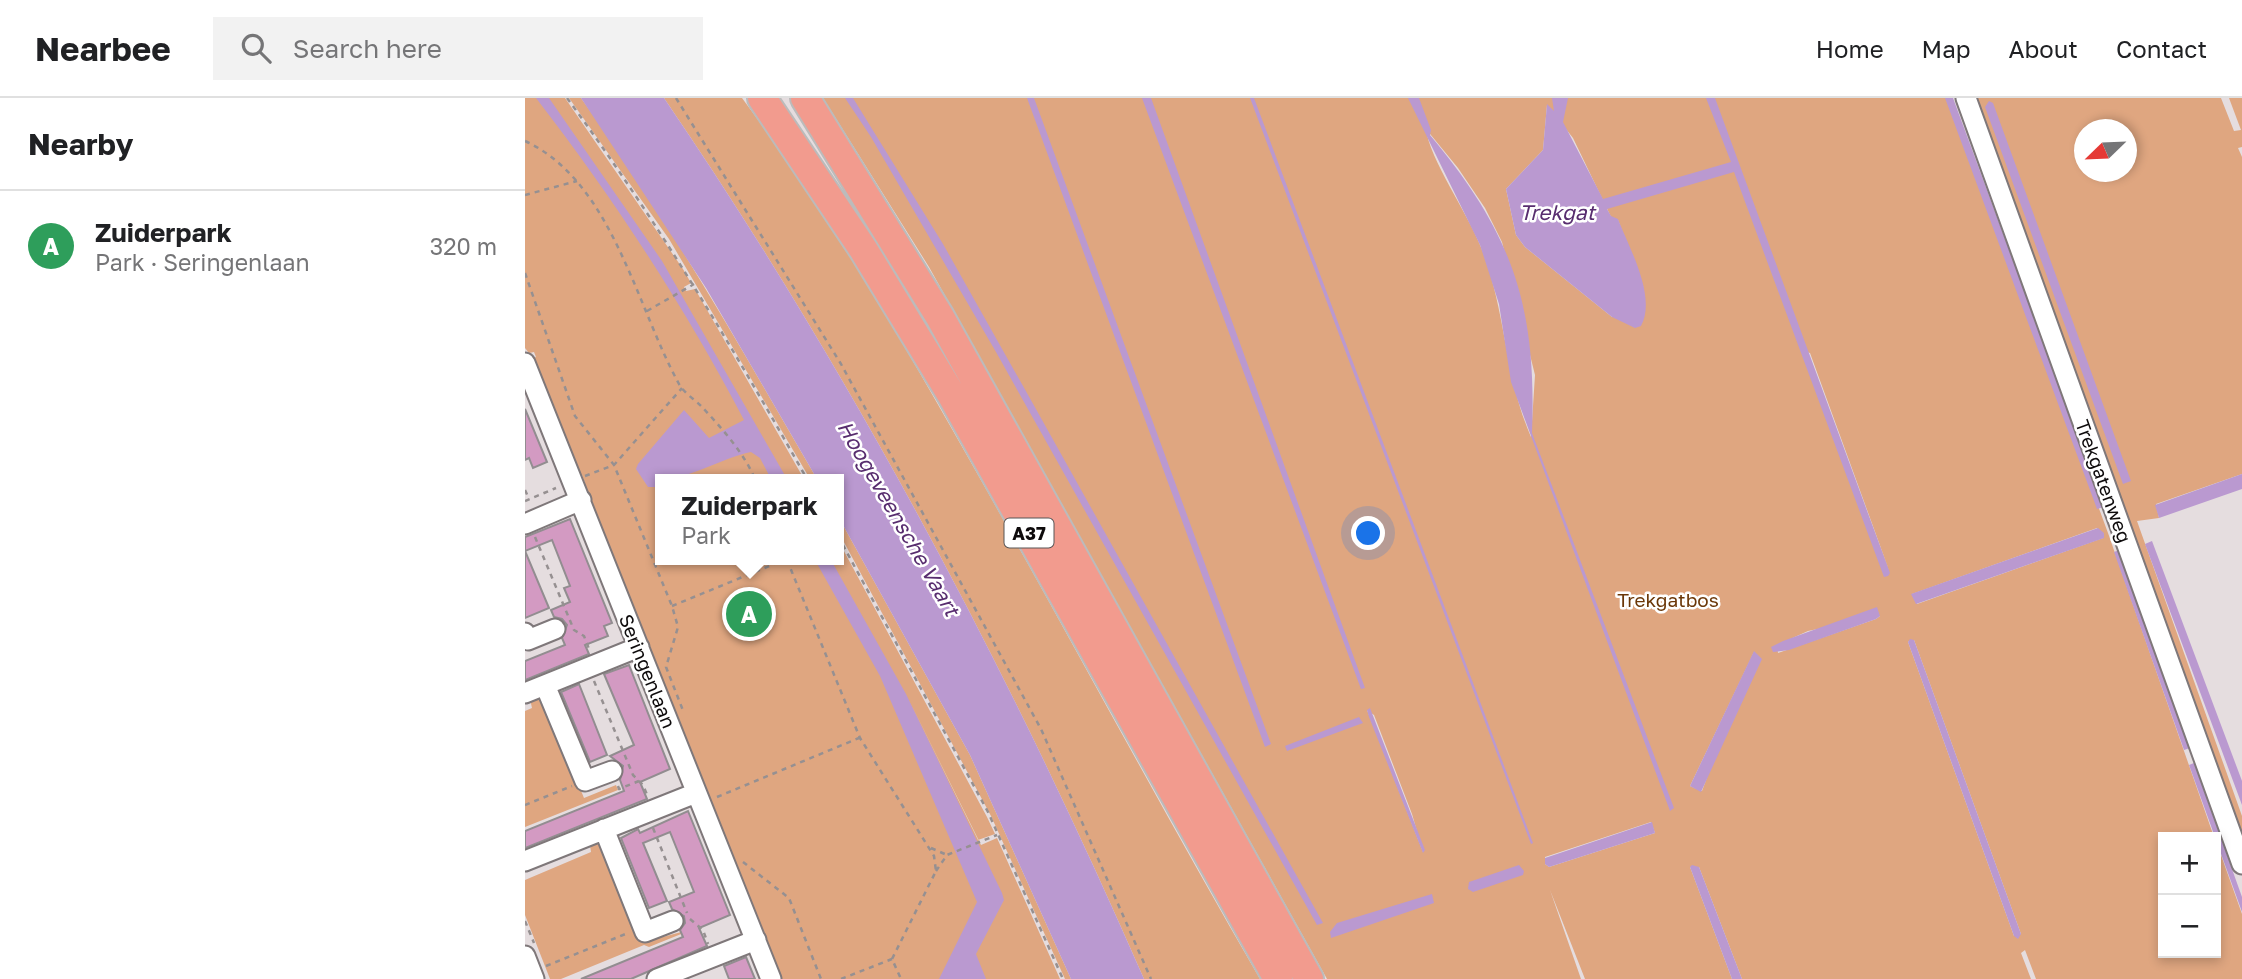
<!DOCTYPE html>
<meta charset="utf-8">
<style>
:root{--surface:#fff;--page:#f2f2f2;--text:#202124;--muted:#757577;--line:#e0e0e0;--accent:#1e7da9}
body{margin:0;font-family:"Golos Text",sans-serif;background:var(--page);color:var(--text)}
.controls{position:absolute;right:21px;bottom:21px;display:grid;overflow:hidden;border-radius:0px;box-shadow:0 4px 10px #0003}
.controls button{width:63px;height:63px;display:grid;place-items:center;padding:0;border:0;border-bottom:2px solid var(--line);background:var(--surface);color:var(--text);font:35px sans-serif}
.compass{position:absolute;left:1549px;top:21px;width:63px;height:63px;border-radius:50%;background:var(--surface);box-shadow:0 4px 10px #0003;rotate:247deg}
.you{position:absolute;left:844px;top:436px;width:24px;height:24px;margin:-18px;border:5px solid #fff;border-radius:50%;background:#1a73e8;box-shadow:0 0 0 10px #1a73e833}
.badge{display:grid;place-items:center;width:46px;height:46px;border-radius:50%;background:var(--accent);color:#fff;font-size:23px;font-weight:700}
.pin{position:absolute;translate:-50% -50%;border:4px solid #fff;box-shadow:0 2px 7px #0006}
.popup{position:absolute;left:130px;top:376px;width:189px;height:91px;box-sizing:border-box;display:grid;place-content:center;border-radius:0px;background:var(--surface);filter:drop-shadow(0 2px 5px #0005);font-size:23px;white-space:nowrap;color:var(--muted)}
.popup b{font-size:26px;color:var(--text)}
.popup::after{content:'';position:absolute;left:50%;top:100%;margin-left:-14px;border:14px solid transparent;border-top-color:var(--surface)}
.list{margin:0;padding:0;list-style:none}
h2{display:flex;justify-content:space-between;align-items:center;height:91px;margin:0;padding:0 28px;font-size:30px}
h2 small{font-size:23px;font-weight:400;color:var(--muted)}
.list li{display:grid;grid-template-columns:46px 1fr auto;gap:21px;align-items:center;box-sizing:border-box;height:112px;padding:0 28px;border-top:2px solid var(--line)}
.list b{display:block;font-size:26px;white-space:nowrap}
.list p{margin:0;font-size:23px;white-space:nowrap;color:var(--muted)}
.list em{font-size:23px;font-style:normal;color:var(--muted)}
.icon{flex:none;width:38px;height:38px;fill:none;stroke:currentColor;stroke-width:2;stroke-linecap:round;stroke-linejoin:round}
.map{position:relative;flex:none;width:1717px;height:881px;overflow:hidden}
header{display:flex;align-items:center;gap:42px;box-sizing:border-box;height:98px;padding:0 35px;background:var(--surface);border-bottom:2px solid var(--line)}
header strong{font-size:33px}
nav{display:flex;gap:38px;margin-inline-start:auto;font-size:24px}
.search{width:490px;height:63px;background:var(--page);display:flex;align-items:center;gap:18px;box-sizing:border-box;padding:0 24px;border-radius:0px;color:var(--muted);font-size:26px}
main{display:flex}
aside{flex:1;background:var(--surface)}
.map>svg:first-child{display:block}
.green{fill:#dfa680;fill-rule:evenodd}
.water{fill:#ba99d0}
.building{fill:#d39ac2;stroke:#928d90;stroke-width:2}
.lines{fill:none;stroke-linecap:round;stroke-linejoin:round}
.minor-casing{stroke:#7f787a;stroke-width:23}
.highway-casing{stroke:#bcbbbb;stroke-width:32}
.path{stroke:#969091;stroke-width:2.5;stroke-dasharray:5 5;stroke-linecap:butt}
.minor{stroke:#fff;stroke-width:19}
.highway{stroke:#f29b8e;stroke-width:28}
.labels{text-anchor:middle;dominant-baseline:central;stroke-width:5;stroke-linejoin:round;paint-order:stroke}
.shield{fill:#fff;stroke:#565455;stroke-width:2}
.shield-label{font-size:18px;font-weight:bold;fill:#0e0b0c}
.street-label{font-size:19px;fill:#0e0b0c;stroke:#fff}
.park-label{font-size:19px;fill:#6b3708;stroke:#fff}
.water-label{font-size:21px;font-style:italic;fill:#582d6f;stroke:#fff}
</style>
<header>
<strong>Nearbee</strong>
<div class="search"><svg class="icon" aria-label="search" viewBox="0 0 24 24"><circle cx="10" cy="10" r="6"/><path d="M15 15l6 6"/></svg>Search here</div>
<nav><a>Home</a><a>Map</a><a>About</a><a>Contact</a></nav>
</header>
<main>
<aside>
<h2>Nearby<small></small></h2>
<ul class="list">
<li><span class="badge" style="background:#2e9e5b">A</span><div><b>Zuiderpark</b><p>Park · Seringenlaan</p></div><em>320 m</em></li>
</ul>
</aside>
<div class="map">
<svg width="1717" height="881" viewBox="0 0 1717 881">
<rect width="100%" height="100%" fill="#e5dddf"/>
<path class="green" d="M0,0H40L158,171L166,185L159,189L161,193L170,191L279,381H135V462H313V442L462,719L470,736L453,742L381,596L457,749L456,747L472,740L535,881H257L56,387L60,385L57,377L52,378L5,261L11,259L9,254L4,255L0,250Z
M44,0H56C143,121 217,252 292,381H285L144,141Z
M139,0H217C309,123 386,258 461,391C553,554 641,719 735,881H619C485,574 328,277 139,0Z
M298,0H1423L1583,435L1689,739H1638V855H1691V743L1717,816V881H1511L1500,852L1496,855L1506,881H1217L1174,769H1165L1207,881H1060L1025,792L1056,881H802L404,169ZM1022,7L1048,40L1086,119L1093,122L1115,180L1120,214L1087,219L1000,149L991,137L981,91L1018,52ZM901,31L933,70L960,110L977,144L1010,277L1006,339C979,277 981,209 955,147C943,116 904,60 901,31ZM1281,254L1285,255L1365,475ZM1572,430L1578,440L1392,506L1387,496ZM1355,518L1351,521L1253,555L1252,547L1283,533ZM1385,542H1389L1496,836L1489,838L1383,544ZM1229,554L1177,693H1176L1165,688ZM842,612L849,617L887,716L898,754ZM1126,724L1130,735L1024,769L1020,766V759Z
M1445,0H1696L1709,33L1716,32L1704,0H1717V49L1713,50L1717,59V376L1631,406L1634,420L1612,423L1717,718V748ZM1560,32H1602V74H1560Z
M313,418L445,657L546,881H540L466,718L313,433Z
M16,594L59,700L91,687L93,692L0,729V613L7,610L5,601Z
M71,743L75,745L123,843L171,830L124,849L119,847L36,881H25L0,817V782L66,754L65,747Z"/>
<path class="water" d="M11,0H24L137,163L262,381H246L235,360L226,354C196,360 166,381 135,381L132,389H123L111,371L113,366L159,312L184,340L219,322C160,209 89,101 11,0Z
M56,0H139C328,277 485,574 619,881H546L445,657L313,418V381H292L181,190Z
M320,0H328L418,146L507,304L798,825L792,827L471,254L346,39Z
M502,0H509L746,646L740,649Z
M617,0H626L840,590L836,591Z
M725,0H729L1008,745L1006,746Z
M883,0H894L906,32L905,37C987,135 1012,207 1007,335L1149,710L1145,713L986,284L974,206L955,147Z
M1027,0H1043L1038,24L1078,101L1206,64L1181,0H1190L1365,475L1363,478L1359,479L1209,74L1082,111L1086,118L1093,121C1104,150 1132,198 1116,228L1110,230L1087,219L1000,149L991,137L981,91L1018,52L1022,6L1029,13Z
M1420,0H1428L1579,409L1572,411Z
M1464,3L1468,5L1606,383L1598,386L1460,9Z
M1717,376V391L1634,420L1630,407Z
M1573,430L1579,435V440L1391,506L1386,496Z
M1627,443L1717,683V707L1620,446Z
M1594,452L1665,650L1659,652L1589,454Z
M290,462H306L381,596L477,795L479,802L451,856L461,881H414L452,804L355,578Z
M1352,509L1355,518L1351,521L1264,552L1248,554L1246,549L1258,543Z
M1385,541L1389,542L1496,836L1493,841L1489,838L1383,544Z
M1229,553L1237,561L1176,694L1165,688Z
M845,610L900,752L898,755L844,619L842,612Z
M834,619L838,625L762,653L760,648Z
M1669,665L1717,799V814L1664,667Z
M1127,724L1130,735L1024,769L1020,766V760Z
M994,767L999,773L998,777L948,794L943,791L944,784Z
M1167,767L1174,769L1217,881H1207L1165,769Z
M907,796L909,805L806,840L805,834L812,825Z"/>
<path class="building" d="M0,311L22,364L8,370L4,360L0,362Z
M45,421L87,525L79,528L83,538L60,547L64,556L0,582V563L40,547L37,540L42,527L37,521L29,519L26,512L45,504L39,490L45,488L27,442L0,453V439Z
M0,453L24,510L0,520Z
M104,567L145,671L115,684L122,701L0,750V733L99,693L95,682L98,668L85,658L109,647L79,576Z
M54,586L82,657L65,664L36,594Z
M163,713L205,817L174,830L182,848L122,874L106,881H56L158,839L155,832L160,825L159,818L147,811L144,804L169,794L145,734L118,745L142,803L124,810L96,740L113,731L115,735Z
M221,859L230,881H204L199,868Z"/>
<g class="lines">
<defs>
<path id="minor" d="M1441,0L1717,766
M0,265L246,881
M0,426L56,402
M0,535L3,542L30,531
M20,587L60,683L87,673
M0,595L114,549
M79,731L120,834L148,823
M0,763L171,695
M0,858L9,881
M132,881L231,842"/>
<path id="highway" d="M237,0L338,151L426,296L753,881
M280,0L415,219L784,881"/>
</defs>
<use href="#minor" class="minor-casing"/>
<use href="#highway" class="highway-casing"/>
<path class="path" d="M42,0C132,122 208,250 282,381
M151,0L316,266L516,631L626,881
M0,43C87,83 111,208 154,286C159,295 169,301 176,308C196,329 219,355 230,381
M0,97L52,83
M0,175L50,318L89,367L147,508L153,529L141,569L159,615
M122,213L169,186
M60,378L89,367L157,290
M0,392L4,401
M0,403L31,390
M313,438L463,714L538,881
M10,439L49,532L59,538L64,551
M262,462L335,640L409,758L411,773L367,861L376,881
M147,508L259,462
M69,583L108,677L118,687L123,699
M93,688L94,691L114,683
M192,699L334,640
M0,707L47,688
M128,730L162,815
M406,750L422,757
M218,764L264,800L296,881
M411,773L422,757L472,737
M165,821L178,832L183,846
M0,823L9,845
M21,868L103,835
M316,881L367,861"/>
<use href="#minor" class="minor"/>
<use href="#highway" class="highway"/>
</g>
<g class="labels">
<rect class="shield" x="479.5" y="420.5" width="49" height="29" rx="5"/>
<g class="shield-label">
<text x="504" y="435">A37</text>
</g>
<g class="street-label">
<text transform="translate(1579 383) rotate(70)">Trekgatenweg</text>
<text transform="translate(123 573) rotate(68)">Seringenlaan</text>
</g>
<g class="park-label">
<text x="1143" y="501">Trekgatbos</text>
</g>
<g class="water-label">
<text x="1032" y="114">Trekgat</text>
<text transform="translate(374 420) rotate(60)">Hoogeveensche Vaart</text>
</g>
</g>
</svg>
<div class="controls">
<button>+</button>
<button>−</button>
</div>
<svg class="compass" viewBox="-18 -18 36 36"><path d="M0-13l5 13h-10z" fill="#e53935"/><path d="M0 13l5-13h-10z" fill="#757577"/></svg>
<div class="you"></div>
<div class="pin badge" style="left:224px;top:516px;background:#2e9e5b">A</div>
<div class="popup"><b>Zuiderpark</b>Park</div>
</div>
</main>
